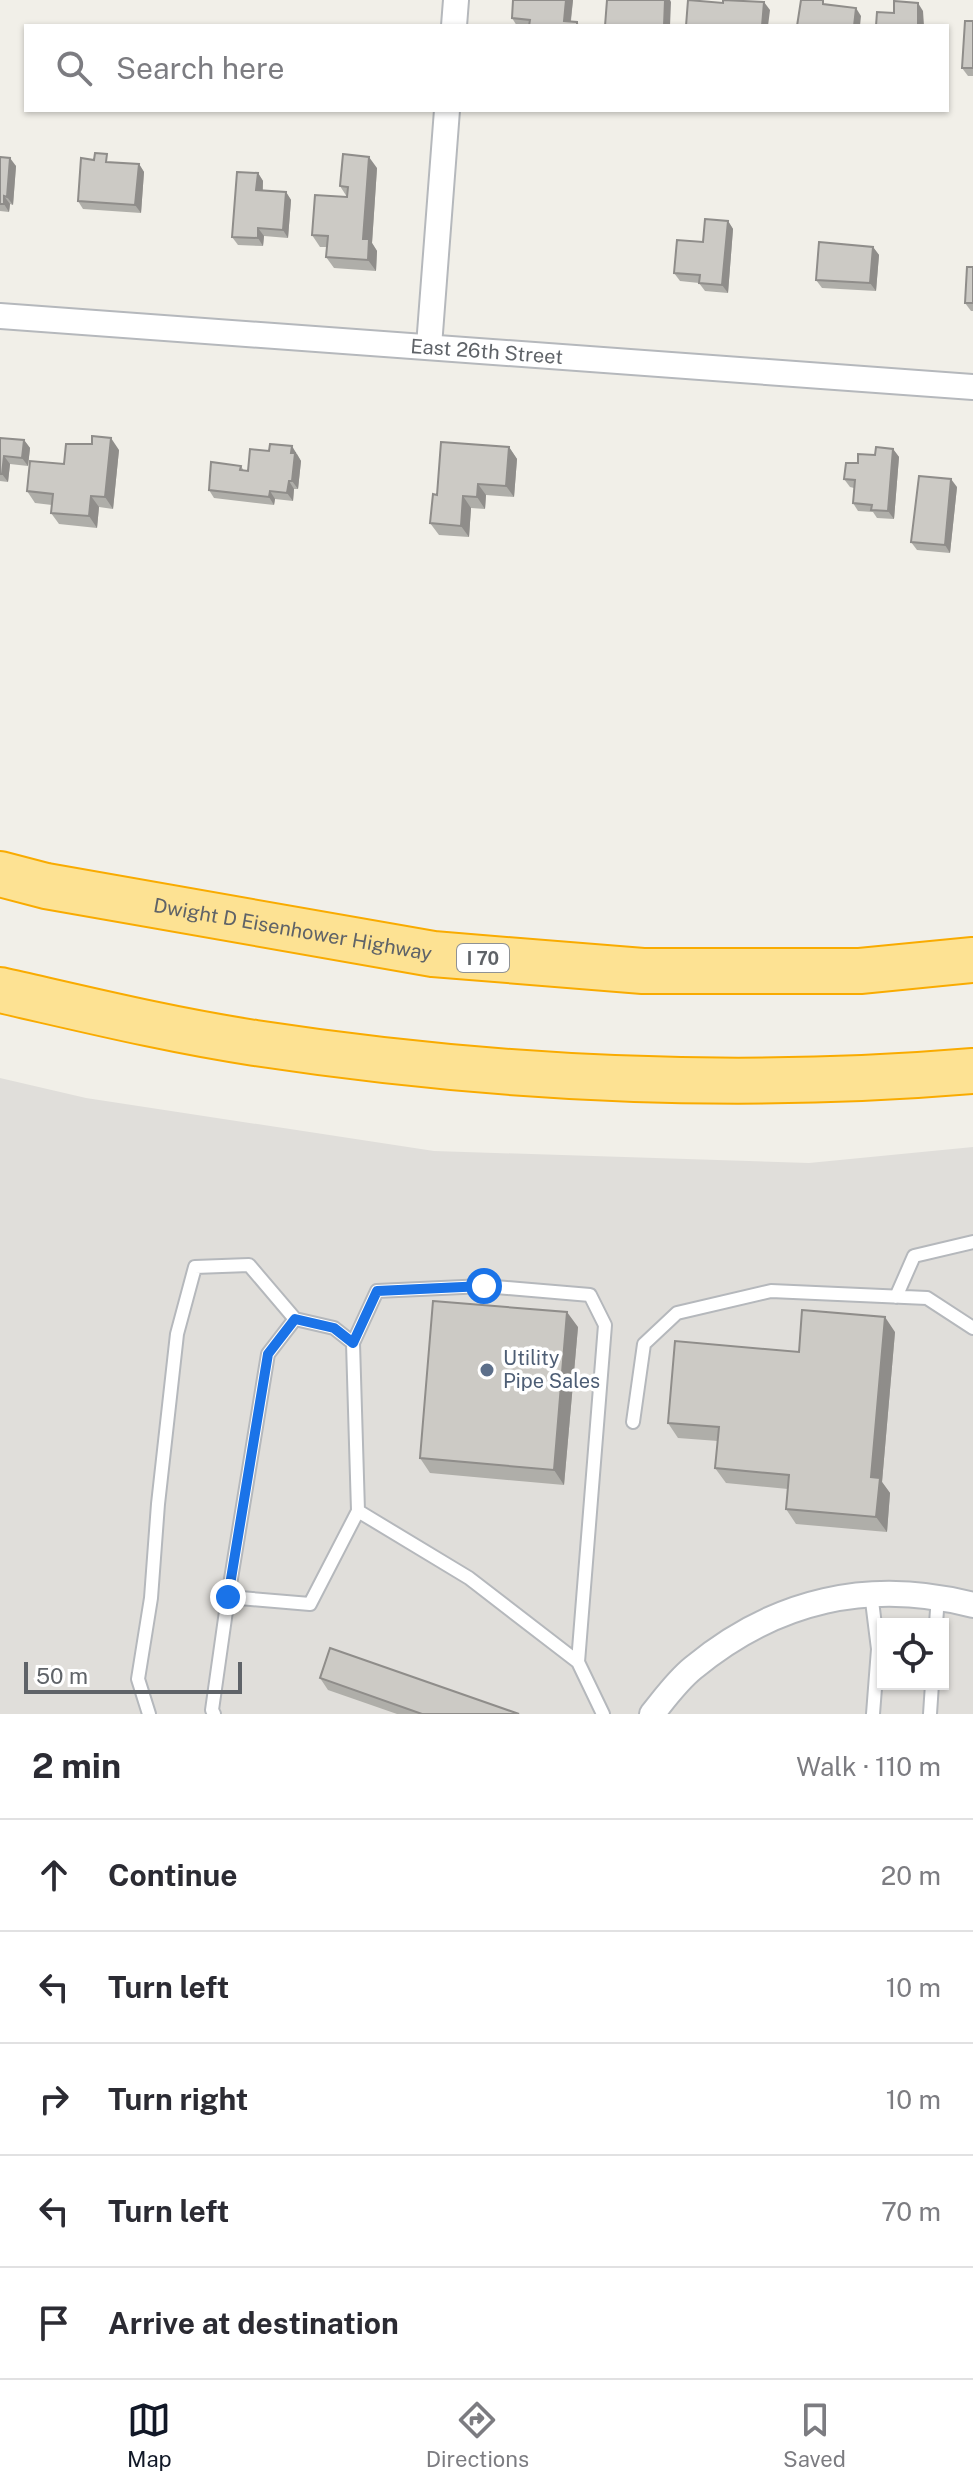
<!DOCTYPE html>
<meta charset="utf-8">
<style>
:root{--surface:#fff;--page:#f7f7f7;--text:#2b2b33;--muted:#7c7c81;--line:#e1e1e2;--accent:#111827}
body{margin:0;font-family:"Public Sans",sans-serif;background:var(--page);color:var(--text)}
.controls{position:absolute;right:24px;bottom:24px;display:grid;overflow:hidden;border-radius:0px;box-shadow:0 2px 6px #0004}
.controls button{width:72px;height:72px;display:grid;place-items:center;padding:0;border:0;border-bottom:2px solid var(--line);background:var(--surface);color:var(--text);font:40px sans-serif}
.scale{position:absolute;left:24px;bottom:20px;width:218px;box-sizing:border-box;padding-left:8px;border:4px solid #5f6368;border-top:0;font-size:22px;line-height:28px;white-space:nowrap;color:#5f6368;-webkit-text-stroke:6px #fff;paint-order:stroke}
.stop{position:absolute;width:24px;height:24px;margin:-18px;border:6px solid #1a73e8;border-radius:50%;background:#fff}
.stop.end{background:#1a73e8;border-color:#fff;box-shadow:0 2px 8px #0008}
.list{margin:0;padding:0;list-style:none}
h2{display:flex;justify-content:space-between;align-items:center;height:104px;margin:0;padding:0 32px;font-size:34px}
h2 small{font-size:26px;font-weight:400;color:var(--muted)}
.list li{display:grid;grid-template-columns:52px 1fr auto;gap:24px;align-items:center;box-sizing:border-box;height:112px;padding:0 32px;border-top:2px solid var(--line)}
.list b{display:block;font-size:30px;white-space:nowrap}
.list em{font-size:26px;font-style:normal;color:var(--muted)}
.icon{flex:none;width:44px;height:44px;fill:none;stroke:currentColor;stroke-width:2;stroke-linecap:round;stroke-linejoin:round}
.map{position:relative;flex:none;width:973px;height:1714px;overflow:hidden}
.search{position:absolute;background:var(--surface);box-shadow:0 2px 6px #0004;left:24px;right:24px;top:24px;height:88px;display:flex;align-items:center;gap:20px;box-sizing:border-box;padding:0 28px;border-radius:0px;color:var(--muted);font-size:30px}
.sheet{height:664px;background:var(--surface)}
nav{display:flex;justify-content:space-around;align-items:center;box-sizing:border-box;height:112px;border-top:2px solid var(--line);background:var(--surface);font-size:22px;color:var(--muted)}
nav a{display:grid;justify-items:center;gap:4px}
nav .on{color:var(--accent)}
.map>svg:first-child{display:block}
.industrial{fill:#e0deda;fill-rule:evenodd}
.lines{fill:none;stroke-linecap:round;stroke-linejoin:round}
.service-casing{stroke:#b5b8bc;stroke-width:16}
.minor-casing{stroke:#b5b8bc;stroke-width:28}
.motorway-casing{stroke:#f9ab00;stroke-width:48}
.service{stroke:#fff;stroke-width:12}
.minor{stroke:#fff;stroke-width:24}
.motorway{stroke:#fde293;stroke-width:44}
.wall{fill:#afaea9}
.shaded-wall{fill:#8f8d8a}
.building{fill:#cccac5;stroke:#8f8d8a;stroke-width:2}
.route{stroke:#1a73e8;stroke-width:10}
.service-dot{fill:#5c6f8a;stroke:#fff;stroke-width:3}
.labels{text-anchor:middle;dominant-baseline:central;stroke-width:7;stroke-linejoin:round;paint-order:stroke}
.shield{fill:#fff;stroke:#8f9295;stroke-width:2}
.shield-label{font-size:18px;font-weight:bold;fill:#5f6368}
.street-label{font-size:20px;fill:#5f6368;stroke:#fff}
.service-label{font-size:20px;fill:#4e5e75;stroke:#fff;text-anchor:start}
</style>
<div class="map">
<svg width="973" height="1714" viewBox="0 0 973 1714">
<rect width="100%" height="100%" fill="#f1efe8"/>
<path class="industrial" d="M0,1078L86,1098L434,1151L809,1163L973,1147V1714H0ZM883,1624H943V1684H883Z"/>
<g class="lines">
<defs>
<path id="service" d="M896,1297L914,1256L973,1242
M633,1422L644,1344L677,1313L771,1291L927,1298L973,1328
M358,1511L353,1343L377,1291L484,1286L590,1295L605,1325L578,1662
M871,1593L878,1649L873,1714
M228,1597L268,1354L295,1319L334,1328L353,1343
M936,1624L938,1596
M149,1714L138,1679L151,1598L158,1504L177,1334L195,1267L249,1265L295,1319
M214,1714L212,1710L228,1597L310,1604L358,1511L469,1578L578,1662L603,1714
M930,1714L932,1684"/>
<g id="minor">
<path d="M454,26L456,0"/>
<path id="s1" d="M0,316L973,387"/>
<path d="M429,346L447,110"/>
<path d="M652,1714C665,1698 677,1681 693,1668C775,1600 870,1578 973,1605"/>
</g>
<g id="motorway">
<path id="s2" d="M0,874L46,886L433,954L643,971H860L973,960"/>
<path d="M0,990C84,1009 169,1030 255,1043C492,1079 734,1091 973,1071"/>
</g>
</defs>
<use href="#service" class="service-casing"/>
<use href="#minor" class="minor-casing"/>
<use href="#motorway" class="motorway-casing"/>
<use href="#service" class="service"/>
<use href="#minor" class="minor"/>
<use href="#motorway" class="motorway"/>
</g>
<path class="wall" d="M513,0H573L571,21L577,22L580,26H517L512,18Z
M973,21V76H968L962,68Z
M0,157L16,166L13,205L10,204L9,212L0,211Z
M113,162L139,164L144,172L141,213L83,209L78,201Z
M377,168L372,243L377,251L376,271L334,268L326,257L327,247H320L312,235L347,197L340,186Z
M258,173L263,181V190L286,192L291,200L288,238L264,236L263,246L238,245L232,237Z
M728,221L733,229L728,293L705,291L699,283L680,281L674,273L703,242Z
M873,247L879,255L876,291L822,288L816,280Z
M973,266V311H971L965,303Z
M0,438L24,440L30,448L28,466L10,464L8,482L0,481Z
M509,447L517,459L514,497L486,495L485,509L471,508L469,537L439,535L430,523L437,495Z
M893,449L899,457L894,519L877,518L873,512L858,511L853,503L854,488L850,487L844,479L858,463L875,455Z
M119,450L113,509L99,507L97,528L59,524L51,513L52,505L35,503L27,491L64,464Z
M297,454L301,461L298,489H294L293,501L275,499L274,505L214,498L209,490L241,466L244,471H248Z
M957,487L950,553L917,550L911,542Z
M578,1327L564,1485L430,1473L420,1458Z
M895,1332L882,1482L890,1493L887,1532L796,1524L786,1509L788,1489L726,1483L715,1468L718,1441L678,1438L668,1423L799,1352Z
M320,1678L519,1714H397L328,1690Z"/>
<path class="shaded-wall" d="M566,0H573L570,26L564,21Z
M665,0H670L671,2L670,26H664Z
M764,2L770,10L768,26H762Z
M918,3L923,11L924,26H918Z
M856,8L861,16L860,26H854Z
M369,157L377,168L372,243L377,251L376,271L368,260L363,239Z
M10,158L16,166L13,205L7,197Z
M139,164L144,172L141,213L135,205Z
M258,173L263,181L262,198L256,190Z
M286,192L291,200L288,238L283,230Z
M4,196L10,204L9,212L4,204Z
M728,221L733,229L728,293L722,285Z
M258,228L264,236L263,246L258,238Z
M873,247L879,255L876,291L870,283Z
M111,438L119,450L113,509L105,497Z
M24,440L30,448L28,466L22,458Z
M292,446L301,461L298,489L292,481Z
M509,447L517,459L514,497L506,486Z
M893,449L899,457L894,519L888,511Z
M4,456L10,464L8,482L2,474Z
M951,479L957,487L950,553L945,545Z
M289,481L294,489L293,501L287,493Z
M478,484L486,495L485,509L477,497Z
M270,491L275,499L274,505L269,497Z
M91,496L99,507L97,528L89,516Z
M463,496L471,508L469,537L461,526Z
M567,1312L578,1327L564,1485L554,1470Z
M885,1317L895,1332L882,1482L890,1493L887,1532L876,1517L871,1477Z"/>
<path class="building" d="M513,0H566L564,21L577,22V26H529L530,20L512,18Z
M607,0H665L664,26H605Z
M688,0L723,3V0L764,2L762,26H686Z
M801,0H823V4L856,8L854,26H797Z
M894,1L918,3V26H876L877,12L894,13Z
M965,21H973V68H962Z
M95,153L107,154L106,162L139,164L135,205L78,201L81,158L94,160Z
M343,154L369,157L363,239H369L368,260L326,257L328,236L312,235L315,195L347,197L348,187L340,186Z
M0,157L10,158L7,197L4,196V204H0Z
M237,172L258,173L256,190L286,192L283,230L258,228V238L232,237Z
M705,219L728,221L722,285L699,283L700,275L674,273L677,240L703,242Z
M819,242L873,247L870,283L816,280Z
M973,266V303H965L967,267H973Z
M92,436L111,438L105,497L91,496L89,516L51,513L53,494L27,491L30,461L64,464L66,444H92Z
M0,438L24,440L22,458L4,456L2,474H0Z
M441,442L509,447L506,486L478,484L477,497L463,496L461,526L430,523L433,494L437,495Z
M270,444L292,446L291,453H295L292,481H289L287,493L270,491L269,497L209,490L211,462L241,466L240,470L248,471L250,449L269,451Z
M876,447L893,449L888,511L871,510L872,505L853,503L855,480L844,479L846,463H858V454L875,455Z
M919,476L951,479L945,545L911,542Z
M433,1301L567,1312L554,1470L420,1458Z
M802,1310L885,1317L871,1477L880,1478L876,1517L786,1509L789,1475L715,1468L719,1427L668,1423L675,1341L799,1352Z
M330,1648L519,1714H422L320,1678Z"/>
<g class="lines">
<path class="route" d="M228,1597L268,1354L295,1319L334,1328L353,1343L377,1291L484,1286"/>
</g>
<circle class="service-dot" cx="487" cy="1370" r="8"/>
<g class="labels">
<rect class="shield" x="457" y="944" width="52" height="28" rx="6"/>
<g class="shield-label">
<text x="483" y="958">I 70</text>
</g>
<g class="street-label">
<text stroke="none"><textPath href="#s1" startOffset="488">East 26th Street</textPath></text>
<text stroke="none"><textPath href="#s2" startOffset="298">Dwight D Eisenhower Highway</textPath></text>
</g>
<g class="service-label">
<text x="503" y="1358">Utility<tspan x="503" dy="23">Pipe Sales</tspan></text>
</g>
</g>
</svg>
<div class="controls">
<button><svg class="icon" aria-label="locate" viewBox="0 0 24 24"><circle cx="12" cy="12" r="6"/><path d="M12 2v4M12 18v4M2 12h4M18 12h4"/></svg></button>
</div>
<div class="scale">50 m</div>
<div class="stop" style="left:484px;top:1286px"></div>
<div class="stop end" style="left:228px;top:1597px"></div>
<div class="search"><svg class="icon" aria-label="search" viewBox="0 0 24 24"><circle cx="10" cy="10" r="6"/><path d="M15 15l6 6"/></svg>Search here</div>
</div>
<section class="sheet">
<h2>2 min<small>Walk · 110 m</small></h2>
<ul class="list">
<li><svg class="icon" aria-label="ahead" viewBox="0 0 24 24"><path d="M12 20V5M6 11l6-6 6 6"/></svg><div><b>Continue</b></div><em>20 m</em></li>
<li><svg class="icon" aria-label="left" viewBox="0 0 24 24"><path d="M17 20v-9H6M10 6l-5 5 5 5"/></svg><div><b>Turn left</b></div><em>10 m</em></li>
<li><svg class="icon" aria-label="right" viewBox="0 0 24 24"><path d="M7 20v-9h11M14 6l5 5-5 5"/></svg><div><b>Turn right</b></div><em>10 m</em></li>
<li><svg class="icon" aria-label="left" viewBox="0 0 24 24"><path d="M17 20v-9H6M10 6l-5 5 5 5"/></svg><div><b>Turn left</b></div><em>70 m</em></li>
<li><svg class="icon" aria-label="arrive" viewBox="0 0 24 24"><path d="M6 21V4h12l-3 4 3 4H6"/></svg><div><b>Arrive at destination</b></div></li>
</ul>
</section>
<nav>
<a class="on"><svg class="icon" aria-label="map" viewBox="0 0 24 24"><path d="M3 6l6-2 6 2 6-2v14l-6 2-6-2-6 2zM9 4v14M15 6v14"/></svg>Map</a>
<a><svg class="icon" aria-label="directions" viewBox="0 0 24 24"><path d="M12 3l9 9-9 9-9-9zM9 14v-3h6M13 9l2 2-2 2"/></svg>Directions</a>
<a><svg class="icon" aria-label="saved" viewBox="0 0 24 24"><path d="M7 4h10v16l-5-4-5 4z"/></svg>Saved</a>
</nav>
